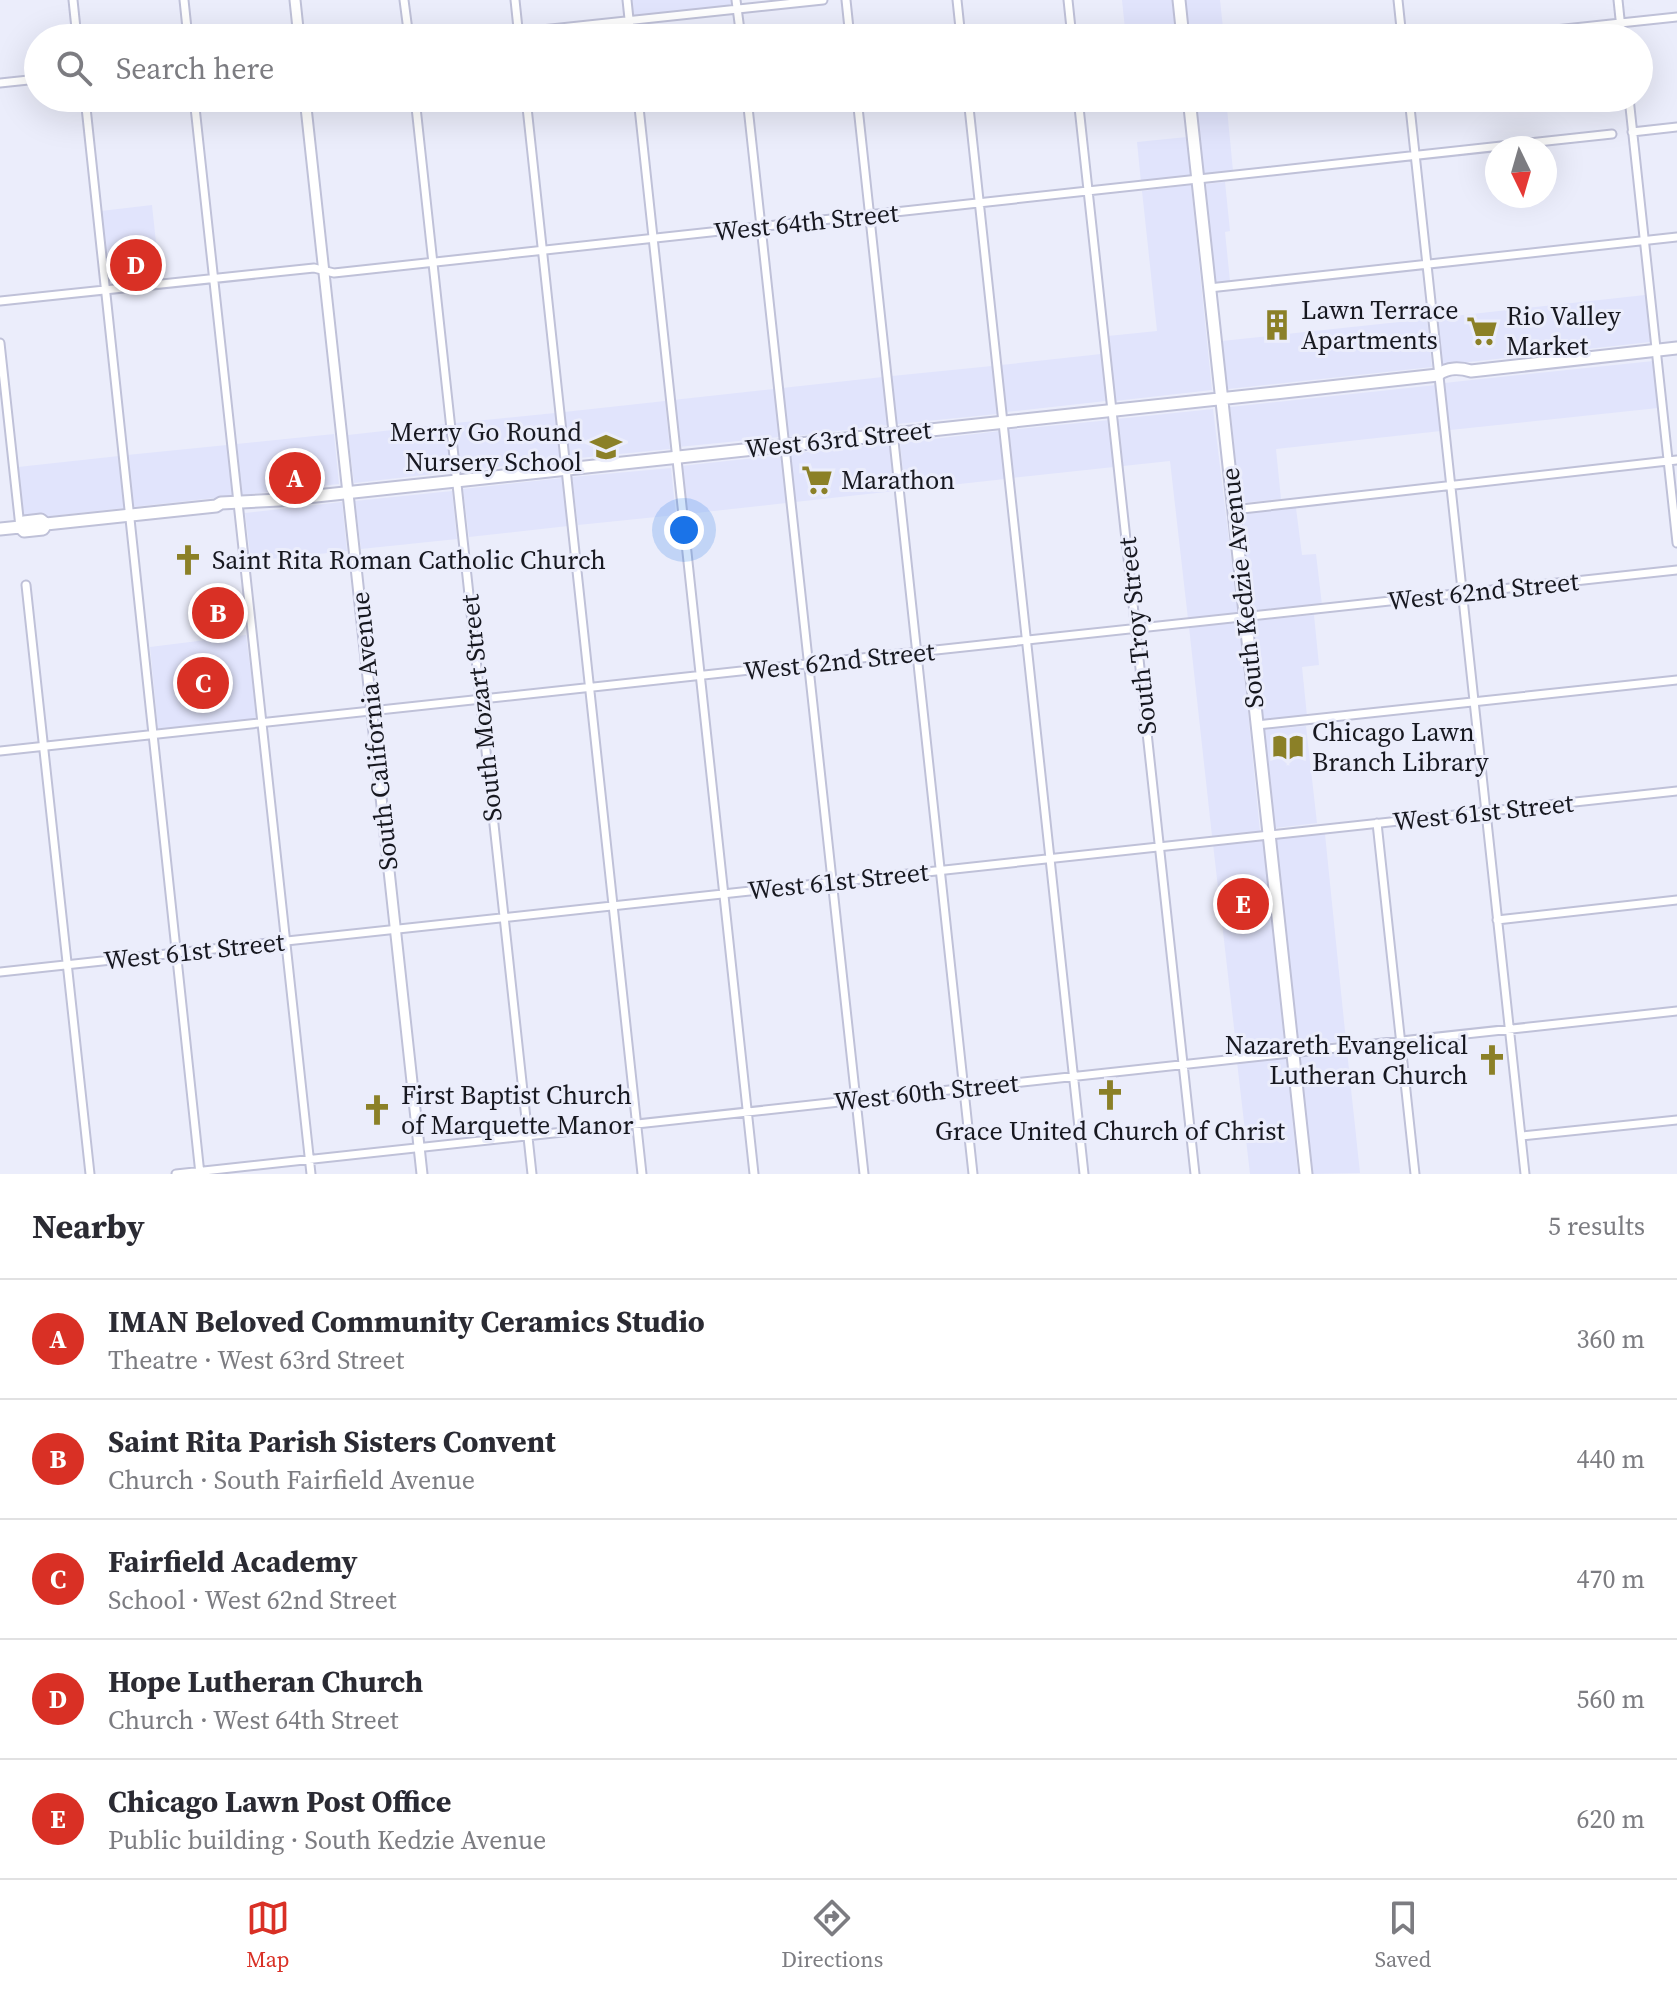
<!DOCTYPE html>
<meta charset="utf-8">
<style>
:root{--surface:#fff;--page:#f7f7f7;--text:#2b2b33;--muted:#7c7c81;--line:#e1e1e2;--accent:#d93025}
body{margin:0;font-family:"Source Serif 4",serif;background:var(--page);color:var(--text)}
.compass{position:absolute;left:1485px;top:136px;width:72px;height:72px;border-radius:50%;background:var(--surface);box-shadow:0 8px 32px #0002;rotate:175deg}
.you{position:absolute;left:684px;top:530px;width:28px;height:28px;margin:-20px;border:6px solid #fff;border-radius:50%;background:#1a73e8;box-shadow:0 0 0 12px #1a73e833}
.badge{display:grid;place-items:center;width:52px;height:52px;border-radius:50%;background:var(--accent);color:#fff;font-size:26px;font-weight:700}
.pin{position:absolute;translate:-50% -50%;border:4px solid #fff;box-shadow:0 2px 8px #0006}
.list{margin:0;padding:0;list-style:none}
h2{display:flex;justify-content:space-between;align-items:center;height:104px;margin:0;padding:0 32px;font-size:34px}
h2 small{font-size:26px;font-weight:400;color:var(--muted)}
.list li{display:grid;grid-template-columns:52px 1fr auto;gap:24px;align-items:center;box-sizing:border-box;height:120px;padding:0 32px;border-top:2px solid var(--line)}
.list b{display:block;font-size:30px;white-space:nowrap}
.list p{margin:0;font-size:26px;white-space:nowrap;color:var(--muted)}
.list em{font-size:26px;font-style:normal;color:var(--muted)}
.icon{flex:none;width:44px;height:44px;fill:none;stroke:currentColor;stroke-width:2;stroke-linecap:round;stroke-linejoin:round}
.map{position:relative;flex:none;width:1677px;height:1174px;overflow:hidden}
.search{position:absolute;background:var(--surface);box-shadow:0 8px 32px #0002;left:24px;right:24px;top:24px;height:88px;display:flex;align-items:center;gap:20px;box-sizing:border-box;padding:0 28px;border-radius:44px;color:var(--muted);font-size:30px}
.sheet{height:704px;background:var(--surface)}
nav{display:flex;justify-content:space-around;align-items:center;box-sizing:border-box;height:112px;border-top:2px solid var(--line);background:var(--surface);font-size:22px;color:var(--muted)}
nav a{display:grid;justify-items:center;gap:4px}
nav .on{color:var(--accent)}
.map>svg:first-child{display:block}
.built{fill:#e1e4fc}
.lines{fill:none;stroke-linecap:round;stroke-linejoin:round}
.minor-casing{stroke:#bfc1d8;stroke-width:11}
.tertiary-casing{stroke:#bfc1d8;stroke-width:13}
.secondary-casing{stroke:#bfc1d8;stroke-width:15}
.minor{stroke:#fff;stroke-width:7}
.tertiary{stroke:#fff;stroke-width:9}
.secondary{stroke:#fff;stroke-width:11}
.labels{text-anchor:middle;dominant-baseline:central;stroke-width:6;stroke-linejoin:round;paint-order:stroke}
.street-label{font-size:26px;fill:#171820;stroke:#ebedfb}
.poi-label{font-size:26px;fill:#171820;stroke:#ebedfb;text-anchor:start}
</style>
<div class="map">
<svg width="1677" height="1174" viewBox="0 0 1677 1174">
<rect width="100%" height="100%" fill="#ebedfb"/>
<path class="built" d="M631,0H732V5L632,16Z
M1122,0H1172L1176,38H1126Z
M1185,0H1220L1224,38H1190Z
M1196,98H1226L1233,171L1204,174Z
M1187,137L1190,176L1141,182L1137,142Z
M1225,182L1230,231L1225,232L1230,281L1215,282L1206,184Z
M1191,185L1212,390L1115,401L1108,336L1157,331L1142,191Z
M152,205L157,252L106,257L101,211Z
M1645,295L1650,342L1442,365L1436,318Z
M1427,319L1432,367L1228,389L1222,341Z
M1101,354L1106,401L1006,412L1001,365Z
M1653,361L1658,408L1450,430L1444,383Z
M992,366L997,414L897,424L892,376Z
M883,377L888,425L788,437L782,388Z
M1436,385L1441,431L1276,449L1281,499L1240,503L1230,407Z
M774,389L779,437L678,447L673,400Z
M665,401L670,449L569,459L564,412Z
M1213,409L1238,614L1188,619L1170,461L1123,466L1117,419Z
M555,413L560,460L460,471L455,423Z
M1110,420L1114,467L1012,478L1007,430Z
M446,424L451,472L354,483L348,435Z
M1000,431L1005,479L905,490L900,443Z
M334,434L339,484L242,495L237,444Z
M889,443L895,491L795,502L789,454Z
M227,445L232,496L133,507L127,455Z
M782,455L786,503L687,514L681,466Z
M119,456L124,508L24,519L18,467Z
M671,468L676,515L578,525L572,477Z
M562,478L568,526L469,537L463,489Z
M452,491L457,539L361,549L355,501Z
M342,502L347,551L251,561L245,513Z
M1296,508L1302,555L1316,554L1322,605L1251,612L1240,514Z
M1314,615L1319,665L1302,667L1307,716L1264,720L1252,621Z
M1239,622L1260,831L1212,836L1189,627Z
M246,635L257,719L158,729L150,647Z
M1306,726L1317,823L1275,828L1265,730Z
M1325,834L1346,1041L1299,1046L1276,838Z
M1263,839L1285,1049L1237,1054L1213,844Z
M1347,1051L1360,1173L1312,1174L1300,1056Z
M1286,1056L1298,1174H1250L1237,1062Z"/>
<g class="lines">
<defs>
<path id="minor" d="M73,0L77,38
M184,0L188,38
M404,0L409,38
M515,0L519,38
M627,0L631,38
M736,0L741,38
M846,0L850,38
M957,0L961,38
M1068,0L1072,38
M1398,0L1402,38
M1618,0L1622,38
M466,38L823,0
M1480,38L1677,17
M0,83L38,79
M85,98L200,1174
M194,98L311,1174
M415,98L532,1174
M526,98L642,1174
M638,98L754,1174
M747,98L864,1174
M857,98L973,1174
M968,98L1084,1174
M1078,98L1195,1174
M1409,98L1525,1174
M1629,98L1677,543
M1632,132L1677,127
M1209,288L1677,237
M0,301L314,268L334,273L1612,134
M0,343L20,527
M1233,510L1677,460
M26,585L90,1174
M1257,725L1677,680
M0,751L1677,570
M1377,823L1415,1174
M1497,920L1677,900
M0,972L1677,791
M1521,1136L1677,1120
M176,1174L1677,1011"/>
<path id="tertiary" d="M295,0L299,38
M305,98L422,1174"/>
<path id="secondary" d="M1179,0L1183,38
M1189,98L1306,1174
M20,527L24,522L41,520L46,524
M0,529L20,527L24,531L43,529L46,524L216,506L221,503L279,500L1275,393L1438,375C1447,367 1461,368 1471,371L1677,348"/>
</defs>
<use href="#minor" class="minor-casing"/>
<use href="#tertiary" class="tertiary-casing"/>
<use href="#secondary" class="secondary-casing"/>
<use href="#minor" class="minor"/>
<use href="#tertiary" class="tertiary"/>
<use href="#secondary" class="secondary"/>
</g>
<defs>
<symbol id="building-bare" viewBox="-9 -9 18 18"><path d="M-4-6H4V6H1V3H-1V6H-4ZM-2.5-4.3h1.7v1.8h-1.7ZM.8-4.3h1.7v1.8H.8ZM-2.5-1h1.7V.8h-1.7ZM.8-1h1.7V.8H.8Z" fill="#8b8027" stroke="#ebedfb" stroke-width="2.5" paint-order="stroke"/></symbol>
<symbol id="supermarket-bare" viewBox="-9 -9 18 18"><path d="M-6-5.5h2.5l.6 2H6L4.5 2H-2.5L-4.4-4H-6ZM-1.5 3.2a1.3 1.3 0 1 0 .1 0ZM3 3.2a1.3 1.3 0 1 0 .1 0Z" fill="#8b8027" stroke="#ebedfb" stroke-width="2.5" paint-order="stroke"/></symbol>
<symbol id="school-bare" viewBox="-9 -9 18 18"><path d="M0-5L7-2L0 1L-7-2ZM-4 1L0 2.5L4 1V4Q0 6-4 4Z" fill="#8b8027" stroke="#ebedfb" stroke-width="2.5" paint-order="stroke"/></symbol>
<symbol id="church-bare" viewBox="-9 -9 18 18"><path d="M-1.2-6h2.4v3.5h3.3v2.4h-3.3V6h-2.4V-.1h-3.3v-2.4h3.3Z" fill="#8b8027" stroke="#ebedfb" stroke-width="2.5" paint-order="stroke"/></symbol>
<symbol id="library-bare" viewBox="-9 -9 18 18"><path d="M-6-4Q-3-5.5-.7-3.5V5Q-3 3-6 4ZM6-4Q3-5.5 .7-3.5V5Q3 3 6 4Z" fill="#8b8027" stroke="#ebedfb" stroke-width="2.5" paint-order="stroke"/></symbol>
</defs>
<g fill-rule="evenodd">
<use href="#building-bare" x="1255" y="303" width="44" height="44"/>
<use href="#supermarket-bare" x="1460" y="309" width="44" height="44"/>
<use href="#school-bare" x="584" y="425" width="44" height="44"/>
<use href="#supermarket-bare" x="795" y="458" width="44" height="44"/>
<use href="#church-bare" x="166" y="538" width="44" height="44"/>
<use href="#library-bare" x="1266" y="725" width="44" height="44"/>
<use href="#church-bare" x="1470" y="1038" width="44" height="44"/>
<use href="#church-bare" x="1088" y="1073" width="44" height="44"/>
<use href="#church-bare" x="355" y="1088" width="44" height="44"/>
</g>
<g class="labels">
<g class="street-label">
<text transform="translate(806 222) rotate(-6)">West 64th Street</text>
<text transform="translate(838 439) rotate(-6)">West 63rd Street</text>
<text transform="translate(1242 588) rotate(-96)">South Kedzie Avenue</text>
<text transform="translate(1483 591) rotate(-6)">West 62nd Street</text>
<text transform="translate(1137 636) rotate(-96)">South Troy Street</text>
<text transform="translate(839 661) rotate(-6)">West 62nd Street</text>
<text transform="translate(481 708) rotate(-96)">South Mozart Street</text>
<text transform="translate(374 731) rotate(-96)">South California Avenue</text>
<text transform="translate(1483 812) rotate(-6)">West 61st Street</text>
<text transform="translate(838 881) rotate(-6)">West 61st Street</text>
<text transform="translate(194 951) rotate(-6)">West 61st Street</text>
<text transform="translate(926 1092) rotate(-6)">West 60th Street</text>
</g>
<g class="poi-label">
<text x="1301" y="310">Lawn Terrace<tspan x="1301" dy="30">Apartments</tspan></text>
<text x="1506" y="316">Rio Valley<tspan x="1506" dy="30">Market</tspan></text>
<text x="582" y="432" text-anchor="end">Merry Go Round<tspan x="582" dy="30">Nursery School</tspan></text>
<text x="841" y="480">Marathon</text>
<text x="212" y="560">Saint Rita Roman Catholic Church</text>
<text x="1312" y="732">Chicago Lawn<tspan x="1312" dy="30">Branch Library</tspan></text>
<text x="1468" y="1045" text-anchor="end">Nazareth Evangelical<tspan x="1468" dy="30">Lutheran Church</tspan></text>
<text x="401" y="1095">First Baptist Church<tspan x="401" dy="30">of Marquette Manor</tspan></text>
<text x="1110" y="1131" text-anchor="middle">Grace United Church of Christ</text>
</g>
</g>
</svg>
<svg class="compass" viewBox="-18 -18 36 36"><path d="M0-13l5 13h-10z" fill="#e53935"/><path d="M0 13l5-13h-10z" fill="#7c7c81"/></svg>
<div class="you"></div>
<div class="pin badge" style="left:295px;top:478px">A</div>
<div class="pin badge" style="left:218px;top:613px">B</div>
<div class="pin badge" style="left:203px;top:683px">C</div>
<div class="pin badge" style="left:136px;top:265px">D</div>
<div class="pin badge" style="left:1243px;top:904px">E</div>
<div class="search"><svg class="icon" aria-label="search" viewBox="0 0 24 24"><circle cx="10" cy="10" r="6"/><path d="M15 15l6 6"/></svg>Search here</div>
</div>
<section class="sheet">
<h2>Nearby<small>5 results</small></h2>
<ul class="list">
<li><span class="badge">A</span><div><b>IMAN Beloved Community Ceramics Studio</b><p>Theatre · West 63rd Street</p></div><em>360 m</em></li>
<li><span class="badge">B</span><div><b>Saint Rita Parish Sisters Convent</b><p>Church · South Fairfield Avenue</p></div><em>440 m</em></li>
<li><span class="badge">C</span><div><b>Fairfield Academy</b><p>School · West 62nd Street</p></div><em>470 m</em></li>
<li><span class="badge">D</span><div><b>Hope Lutheran Church</b><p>Church · West 64th Street</p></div><em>560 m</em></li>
<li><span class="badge">E</span><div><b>Chicago Lawn Post Office</b><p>Public building · South Kedzie Avenue</p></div><em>620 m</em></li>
</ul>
</section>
<nav>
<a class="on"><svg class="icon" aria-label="map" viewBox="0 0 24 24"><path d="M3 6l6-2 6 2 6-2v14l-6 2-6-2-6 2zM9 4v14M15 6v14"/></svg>Map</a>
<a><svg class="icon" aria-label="directions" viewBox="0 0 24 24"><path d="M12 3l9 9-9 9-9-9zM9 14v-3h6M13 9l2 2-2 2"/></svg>Directions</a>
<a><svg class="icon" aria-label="saved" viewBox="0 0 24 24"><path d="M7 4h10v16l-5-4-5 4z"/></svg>Saved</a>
</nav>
